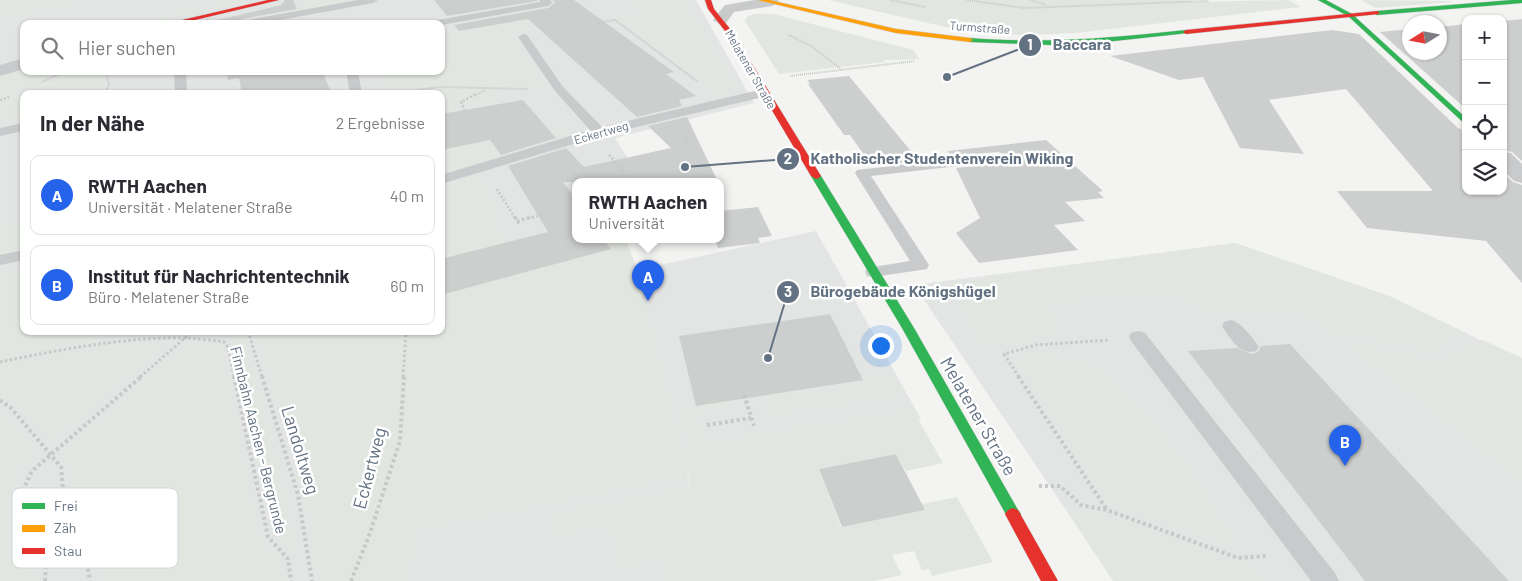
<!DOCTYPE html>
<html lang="de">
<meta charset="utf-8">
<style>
:root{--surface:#fff;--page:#f7f7f7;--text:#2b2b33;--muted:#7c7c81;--line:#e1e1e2;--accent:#2563eb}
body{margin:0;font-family:Barlow,sans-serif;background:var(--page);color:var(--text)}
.controls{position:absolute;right:15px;top:15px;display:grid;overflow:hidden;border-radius:10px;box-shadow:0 1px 4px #0004}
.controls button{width:45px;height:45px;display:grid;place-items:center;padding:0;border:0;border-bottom:1px solid var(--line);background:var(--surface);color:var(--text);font:25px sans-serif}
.compass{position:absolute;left:1402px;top:15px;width:45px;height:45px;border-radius:50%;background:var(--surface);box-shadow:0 1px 4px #0004;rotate:259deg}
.you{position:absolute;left:880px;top:345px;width:18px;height:18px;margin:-12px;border:4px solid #fff;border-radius:50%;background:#1a73e8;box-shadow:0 0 0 8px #1a73e833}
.badge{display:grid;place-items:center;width:32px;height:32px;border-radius:50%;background:var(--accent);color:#fff;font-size:16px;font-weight:700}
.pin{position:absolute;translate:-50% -41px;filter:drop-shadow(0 1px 2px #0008)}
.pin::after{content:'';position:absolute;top:26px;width:18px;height:15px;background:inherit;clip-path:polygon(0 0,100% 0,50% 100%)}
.popup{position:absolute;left:572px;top:178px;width:152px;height:65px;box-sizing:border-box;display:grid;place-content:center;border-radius:10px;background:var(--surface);filter:drop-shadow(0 1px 4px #0005);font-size:16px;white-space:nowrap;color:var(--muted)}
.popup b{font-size:19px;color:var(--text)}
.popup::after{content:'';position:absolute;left:50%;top:100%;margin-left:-10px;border:10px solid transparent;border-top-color:var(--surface)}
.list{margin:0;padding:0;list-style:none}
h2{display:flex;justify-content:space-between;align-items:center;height:65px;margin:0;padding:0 20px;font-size:21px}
h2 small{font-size:16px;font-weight:400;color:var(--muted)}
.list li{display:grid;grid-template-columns:32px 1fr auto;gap:15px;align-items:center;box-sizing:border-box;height:80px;margin:0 10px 10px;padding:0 10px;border:1px solid var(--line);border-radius:10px}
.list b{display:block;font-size:19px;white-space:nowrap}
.list p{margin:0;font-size:16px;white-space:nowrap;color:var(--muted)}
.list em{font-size:16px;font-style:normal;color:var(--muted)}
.icon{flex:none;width:28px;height:28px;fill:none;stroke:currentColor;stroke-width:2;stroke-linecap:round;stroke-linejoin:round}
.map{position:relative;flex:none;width:1522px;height:581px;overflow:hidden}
.search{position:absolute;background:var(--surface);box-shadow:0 1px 4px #0004;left:20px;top:20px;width:425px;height:55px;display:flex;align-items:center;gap:12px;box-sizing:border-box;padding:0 18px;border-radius:10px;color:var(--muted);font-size:19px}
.panel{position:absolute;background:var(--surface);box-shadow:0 1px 4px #0004;left:20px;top:90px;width:425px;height:245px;border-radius:10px}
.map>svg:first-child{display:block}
.built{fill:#e3e5e4;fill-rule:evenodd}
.green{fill:#e2e6e0}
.building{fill:#cdcfcf}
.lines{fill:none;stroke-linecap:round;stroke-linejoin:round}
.fast-casing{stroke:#d0d1d1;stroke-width:1}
.slow-casing{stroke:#d0d1d1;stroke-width:1}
.jam-casing{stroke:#d0d1d1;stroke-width:1}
.path-far3{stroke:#c7c8c8;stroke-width:2;stroke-dasharray:1 1;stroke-linecap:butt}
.path-far2{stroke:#c7c8c8;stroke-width:2.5;stroke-dasharray:2 2;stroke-linecap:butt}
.path-far1{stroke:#c7c8c8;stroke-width:3;stroke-dasharray:2.5 2.5;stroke-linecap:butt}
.path{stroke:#c7c8c8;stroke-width:4;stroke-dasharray:3 3;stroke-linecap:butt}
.lane{fill:#c8cacb;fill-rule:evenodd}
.street{fill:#c8cacb;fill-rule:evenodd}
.fast{fill:#30b455;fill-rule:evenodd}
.slow{fill:#ff9f0a;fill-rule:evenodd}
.jam{fill:#e5322d;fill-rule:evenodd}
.labels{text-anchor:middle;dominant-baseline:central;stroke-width:5;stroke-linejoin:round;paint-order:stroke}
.far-street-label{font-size:12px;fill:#637282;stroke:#fff}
.street-label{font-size:15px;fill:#637282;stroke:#fff}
.near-street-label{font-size:18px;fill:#637282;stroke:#fff}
.key{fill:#fff;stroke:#d0d5da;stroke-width:1}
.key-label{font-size:14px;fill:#637282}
.leader{fill:none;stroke:#637282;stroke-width:2}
.callout-dot{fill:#637282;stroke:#fff;stroke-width:2}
.mark-label{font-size:15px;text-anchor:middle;font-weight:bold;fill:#fff}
.callout-label{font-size:16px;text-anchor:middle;font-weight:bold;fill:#637282;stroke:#fff;stroke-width:5;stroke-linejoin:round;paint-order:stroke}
</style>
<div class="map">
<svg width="1522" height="581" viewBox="0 0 1522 581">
<rect width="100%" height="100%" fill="#f3f4f1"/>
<path class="built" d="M0,0H696L754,103L615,138L643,182H576V240H626L637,270L816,231L921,419L687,474L707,581H0ZM24,24H441V71H24ZM24,94H441V331H24Z
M1235,243L1389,296L1522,360V581H1114L914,285Z"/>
<path class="green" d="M16,0H89L0,19V3Z
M232,0H250L147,24H131Z
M327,0H365L295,14L210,24Z
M629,0H684L730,78L735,85L734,90L720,95L715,93L617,18L600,22L598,20L645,12Z
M828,0H1198L1188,1L1195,2L1288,0L1301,7L1076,33L1021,35L967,32Z
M1361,0L1450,1L1452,2L1376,8Z
M754,14H773L914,50L919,59L884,60L885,62L779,74L745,21L748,16Z
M527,20L536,27L509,32L544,88L426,86L387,93L379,71H441V31L446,30L449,33Z
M24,68V71H61L0,98V76Z
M70,71H103L104,83L101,93L24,94V118L0,123V102Z
M433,89L481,91L458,101L457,106L459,112L548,129L566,125L575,132L516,148L519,151L441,174V150L443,149L441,94L402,92Z
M502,91L494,103L471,108L465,103C470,92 491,90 502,91Z
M477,175L501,214L494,216L506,243L441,259V186Z
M24,221V251L0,256V226Z
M604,240H626L636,267L688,472L687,445L679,408L732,400L733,405L697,411L704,443L913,410L943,463L906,471L896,454L819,469L841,527L924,510L922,504L957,497L993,562L932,576L929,569L922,570L914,551L892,555L902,575L874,581H667L663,559L616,569L611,525L555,536L554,513L690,488L688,475L413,531L410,581H319L308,510L258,331H441V281L610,248Z
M1235,243L1389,296L1464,332L1432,351L1347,333L1337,335L1305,316L1280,310L1203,309L1174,296H1102L1047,305L1061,333L1024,342L982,346L951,283Z
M24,267V331H183L179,334L88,340L0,359V272Z
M198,331H241L259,393L297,547L293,549L278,537L236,346L228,338L195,333Z
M1483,340L1522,358V483L1345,342L1440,362Z
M166,343L53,439L0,392V365L80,350Z
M188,343H218L223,348L249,496L262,545L280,560L284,581H101C100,546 82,531 74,501C69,481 78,470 64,453Z
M1039,354L1084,362L1105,370L1179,453L1238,547L1111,505L1015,358Z
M893,374L903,394L773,415L767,396L805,390L807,393L849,387L848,383Z
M0,410L33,445L35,455C29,460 19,466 15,473C0,504 34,549 37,581H0Z
M1065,508L1131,524L1239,564L1250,562L1263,581H1113Z"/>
<path class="building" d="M285,0H293L297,9L242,19L235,24H218V20L281,5Z
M434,0H537V1L447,16Z
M553,0H574L674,72L666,74L696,96L679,100L682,106L637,117L528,19L459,31L454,25L548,8L555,3Z
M1522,19V161L1512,152L1503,150V21Z
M1466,24V109L1380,32L1410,29V52H1440V27Z
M1332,30L1359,34L1458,128L1466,131V191H1503V173L1513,182L1522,185V283L1486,241L1367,228L1337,191H1433L1346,89L1269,100L1304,154L1240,148L1203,77L1179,80L1110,56Z
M226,71H322L332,94H242L239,78L228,80Z
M849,76L919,161L872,166L850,135H844L808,84H810L807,80Z
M523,100L556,138L501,155L490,140L441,150V114Z
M687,117L718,182H563L576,200V240H604L611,249L441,295V259L548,232L508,166L566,148L584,167L671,148L648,126Z
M1046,140L1103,191L1098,192L1104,198L1065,202L1085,221L1054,225L1078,250L979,263L956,233L980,218L956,168L1002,163L1006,157L1002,153L997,152L951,157L948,151Z
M758,207L772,236L758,238L760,243L718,248L715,240H720V211Z
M830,314L863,380L696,406L679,336Z
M1290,344L1509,581H1365L1188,351L1237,348L1251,354L1258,352L1261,346Z
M896,454L925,510L842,527L819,469Z"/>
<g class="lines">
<defs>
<path id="fast" d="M1318,0H1326L1352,14L1466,118V125L1348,16Z
M1512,0H1522V3L1377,15L1374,13L1377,11Z
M1186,30L1189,32L1188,33L1105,42L1051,45L970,42L967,40L970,38C1043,44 1114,38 1186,30Z
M816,173L821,176L914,328L1018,510L1021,514L1018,518L1013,520L1008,518L902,328L811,176Z"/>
<path id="slow" d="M758,0H769L896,29L970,38L973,40L970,42L896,33Z"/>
<path id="jam" d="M268,0H279L178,24H165Z
M705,0H711L714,9L731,30L821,176L819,178L816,179L811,176L725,31L708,9Z
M1377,11L1379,12V14L1186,34L1183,32L1186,30Z
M1013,508L1018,510L1058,581H1041L1005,514L1008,510Z"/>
</defs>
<use href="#fast" class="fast-casing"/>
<use href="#slow" class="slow-casing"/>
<use href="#jam" class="jam-casing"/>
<path class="path-far3" d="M890,0L925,7
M966,0L1025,8L1209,1
M1030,0L1047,5
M597,23L615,20L698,82
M789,35L811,46L841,69
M790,76L915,61
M42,82L66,71
M104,94L109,85L106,71
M389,94L439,87L528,89
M474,96L485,90"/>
<path class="path-far2" d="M0,100L9,97
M465,111L461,102L476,94
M684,138L694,147
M609,155L625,172
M497,189L515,218
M528,218L542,215"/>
<path class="path-far1" d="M515,217L519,224
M517,221L533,217
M248,331L262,377
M0,362C68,348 156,330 224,342L228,347L234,377
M140,377L193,331
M403,377L406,331
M1019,377L1004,354L1036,345L1110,340"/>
<path class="path" d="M234,376L268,537L288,559L291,581
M262,376L298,495L312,581
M1018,376L1107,510
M744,395L754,426
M0,400L11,408L61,467L65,512L79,535L86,555L90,581
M707,425L751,418
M1039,486H1060L1081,505L1107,510L1238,558L1266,556
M45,581L46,566L20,508L22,492L32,471L142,376
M351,581L370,533L400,441L404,376"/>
<path class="lane" d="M358,0H378L373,3L259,24H237L242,21Z
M539,0H550L553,3L548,6L441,25L427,24L432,21L540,2Z
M523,34L527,35L563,87L602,127L763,89L769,93L767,96L603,135L441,184V175L590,130L555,91L518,37Z
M174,71H186L187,94H175Z
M346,71H358L362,94H350Z
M24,123V131L0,136V128Z
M997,154L1002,155L1004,158L1002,161L871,176L929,265L927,269L921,270L873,277L867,276L865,272L867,268L910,261L855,173L857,170Z
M24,250V260L0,265V255Z
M1231,320C1242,323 1252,337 1259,347L1256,351C1240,356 1230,338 1222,326L1224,322Z
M1138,331L1145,333L1335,573L1339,581H1311L1131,341L1129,337L1131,333Z"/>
<path class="street" d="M755,0H778L779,2L772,6L734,12L726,23L721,25L713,20L725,5Z
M24,58V69L0,76V65Z
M1503,152L1511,153L1522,164V183L1514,181L1503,170Z"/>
<use href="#fast" class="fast"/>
<use href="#slow" class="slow"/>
<use href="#jam" class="jam"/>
</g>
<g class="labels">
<g class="far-street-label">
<text transform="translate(980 27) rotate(4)">Turmstraße</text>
<text transform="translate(751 69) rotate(60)">Melatener Straße</text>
<text transform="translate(601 132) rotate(-16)">Eckertweg</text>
</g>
<g class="street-label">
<text transform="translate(259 440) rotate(76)">Finnbahn Aachen - Bergrunde</text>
</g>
<g class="near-street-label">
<text transform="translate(979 416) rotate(60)">Melatener Straße</text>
<text transform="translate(301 450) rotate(73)">Landoltweg</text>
<text transform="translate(369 468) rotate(-75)">Eckertweg</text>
</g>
</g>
<rect x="12" y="488" width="166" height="80" rx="8" class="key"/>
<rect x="22" y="503" width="23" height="6" fill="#30b455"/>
<rect x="22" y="525" width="23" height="7" fill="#ff9f0a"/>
<rect x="22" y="548" width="23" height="6" fill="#e5322d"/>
<g class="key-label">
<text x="54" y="511">Frei</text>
<text x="54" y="533">Zäh</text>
<text x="54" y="556">Stau</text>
</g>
<path class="leader" d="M947 77L1030 45M685 167L788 159M768 358L788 292"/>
<g class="callout-dot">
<circle cx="947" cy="77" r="5"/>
<circle cx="685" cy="167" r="5"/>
<circle cx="768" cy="358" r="5"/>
<circle cx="1030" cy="45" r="12"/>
<circle cx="788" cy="159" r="12"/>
<circle cx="788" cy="292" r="12"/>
</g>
<g class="mark-label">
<text x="1030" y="50">1</text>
<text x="788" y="164">2</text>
<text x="788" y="297">3</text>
</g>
<g class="callout-label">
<text x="1082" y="50">Baccara</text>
<text x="942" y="164">Katholischer Studentenverein Wiking</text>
<text x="903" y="297">Bürogebäude Königshügel</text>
</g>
</svg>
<div class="controls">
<button>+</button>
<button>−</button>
<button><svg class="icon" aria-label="locate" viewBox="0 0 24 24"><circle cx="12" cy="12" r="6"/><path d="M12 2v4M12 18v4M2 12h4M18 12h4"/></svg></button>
<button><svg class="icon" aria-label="layers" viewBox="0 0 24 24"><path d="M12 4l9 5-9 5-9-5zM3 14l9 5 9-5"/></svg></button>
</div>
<svg class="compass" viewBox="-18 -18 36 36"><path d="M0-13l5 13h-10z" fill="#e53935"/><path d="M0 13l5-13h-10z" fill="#7c7c81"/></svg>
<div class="you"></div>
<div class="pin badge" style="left:648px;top:301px">A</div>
<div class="popup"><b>RWTH Aachen</b>Universität</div>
<div class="pin badge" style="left:1345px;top:466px">B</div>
<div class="search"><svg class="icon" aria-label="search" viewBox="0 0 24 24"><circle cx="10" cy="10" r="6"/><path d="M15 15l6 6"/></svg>Hier suchen</div>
<section class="panel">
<h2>In der Nähe<small>2 Ergebnisse</small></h2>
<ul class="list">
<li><span class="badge">A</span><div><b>RWTH Aachen</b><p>Universität · Melatener Straße</p></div><em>40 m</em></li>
<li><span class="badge">B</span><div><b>Institut für Nachrichtentechnik</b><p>Büro · Melatener Straße</p></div><em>60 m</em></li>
</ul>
</section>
</div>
